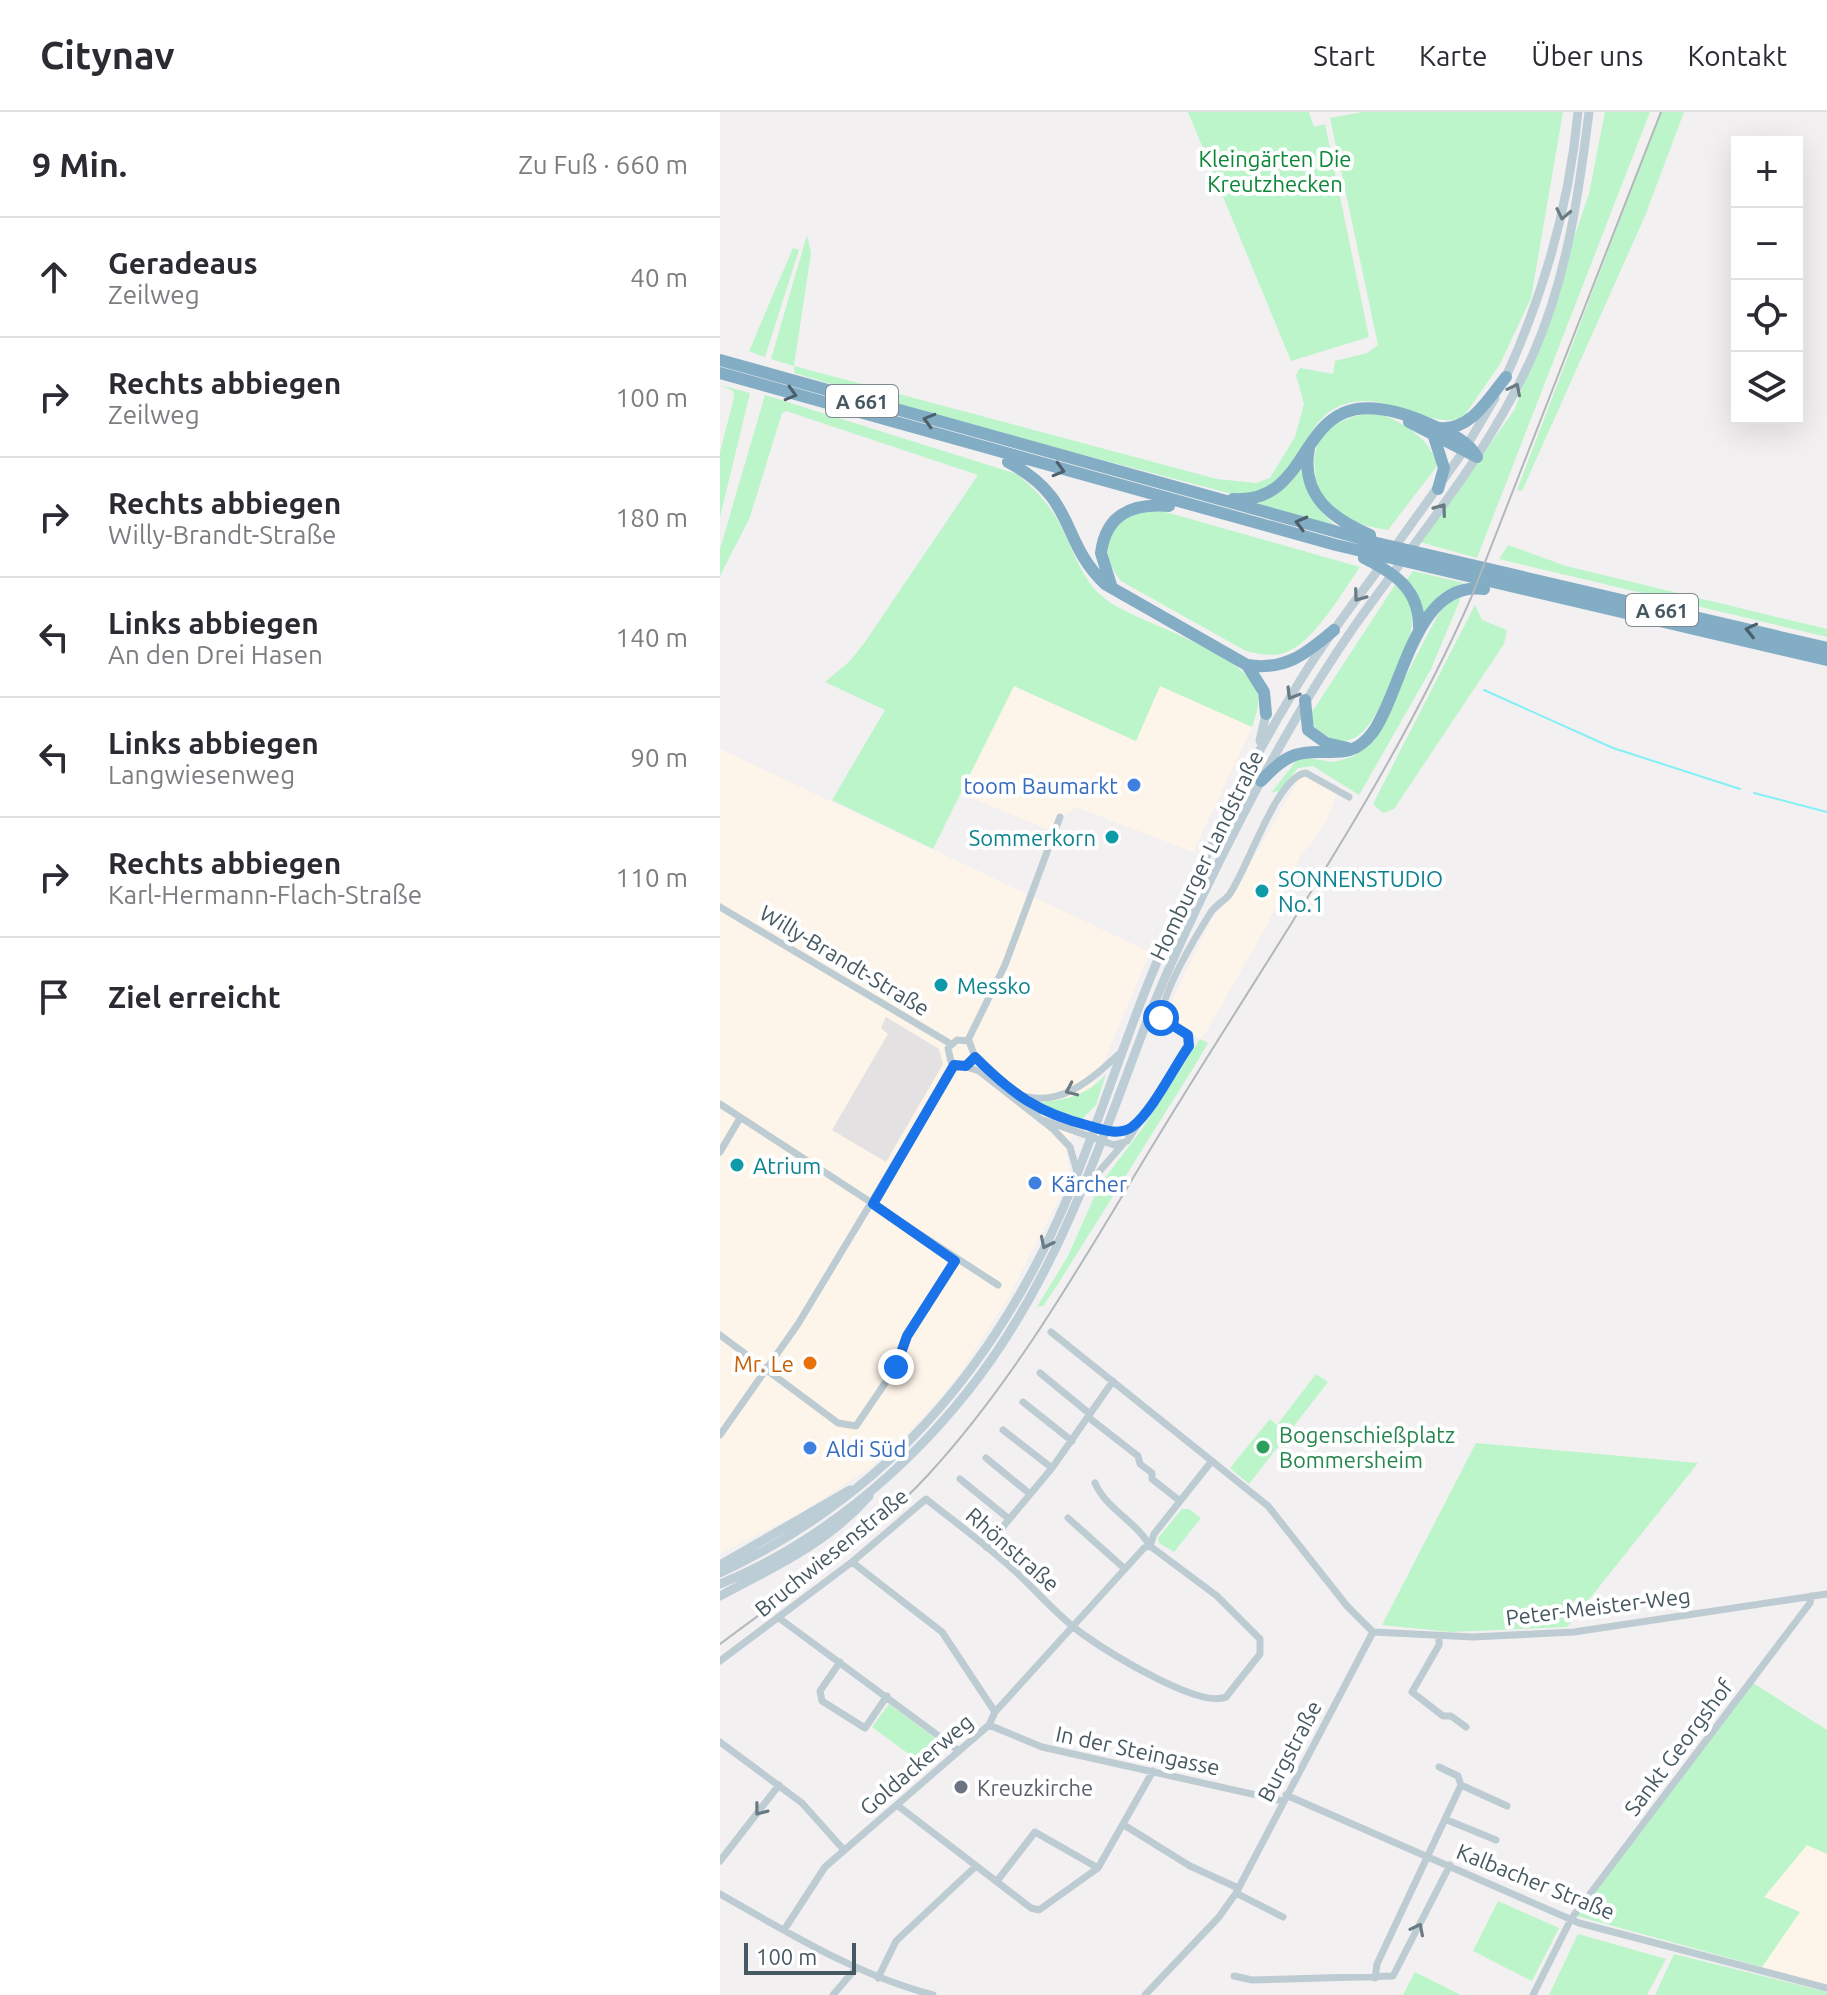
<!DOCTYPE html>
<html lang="de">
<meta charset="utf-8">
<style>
:root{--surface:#fff;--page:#f7f7f7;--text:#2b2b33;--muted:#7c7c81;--line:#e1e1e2}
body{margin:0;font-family:Ubuntu,sans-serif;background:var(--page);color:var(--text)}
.controls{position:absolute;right:24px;top:24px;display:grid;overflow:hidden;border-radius:0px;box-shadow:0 8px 32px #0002}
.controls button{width:72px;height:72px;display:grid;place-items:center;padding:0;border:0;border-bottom:2px solid var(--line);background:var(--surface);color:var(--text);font:40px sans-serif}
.scale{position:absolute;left:24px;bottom:20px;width:112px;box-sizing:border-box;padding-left:8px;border:4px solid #465861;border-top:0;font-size:22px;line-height:28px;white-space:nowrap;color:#465861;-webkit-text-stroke:6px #fff;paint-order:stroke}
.stop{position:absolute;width:24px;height:24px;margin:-18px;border:6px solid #1a73e8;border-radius:50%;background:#fff}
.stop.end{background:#1a73e8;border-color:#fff;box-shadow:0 2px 8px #0008}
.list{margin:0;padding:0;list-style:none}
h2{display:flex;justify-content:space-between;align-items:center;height:104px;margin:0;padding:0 32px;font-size:34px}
h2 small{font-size:26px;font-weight:400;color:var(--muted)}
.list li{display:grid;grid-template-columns:52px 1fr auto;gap:24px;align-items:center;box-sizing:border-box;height:120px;padding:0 32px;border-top:2px solid var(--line)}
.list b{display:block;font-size:30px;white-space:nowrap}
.list p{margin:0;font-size:26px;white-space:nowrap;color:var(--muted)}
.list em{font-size:26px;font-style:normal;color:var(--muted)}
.icon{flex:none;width:44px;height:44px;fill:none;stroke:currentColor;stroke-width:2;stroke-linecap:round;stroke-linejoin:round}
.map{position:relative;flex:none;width:1107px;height:1883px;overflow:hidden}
header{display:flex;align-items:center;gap:48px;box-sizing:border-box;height:112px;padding:0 40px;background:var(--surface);border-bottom:2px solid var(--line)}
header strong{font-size:38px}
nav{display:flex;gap:44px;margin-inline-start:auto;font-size:28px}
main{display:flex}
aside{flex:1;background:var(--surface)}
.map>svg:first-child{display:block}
.commercial{fill:#fef5ea}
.education{fill:#e4e1e3}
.green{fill:#bbf5c9}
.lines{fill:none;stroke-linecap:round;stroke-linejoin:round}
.stream{stroke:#83f0f6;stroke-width:2}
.street{stroke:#bdcbd2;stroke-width:7}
.secondary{stroke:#bccdd6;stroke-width:9}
.highway{stroke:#83adc5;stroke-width:12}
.rail{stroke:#b2b7bc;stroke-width:2}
.oneway{stroke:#697b84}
.oneway2{stroke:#4c606b}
.oneway3{stroke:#6a7a83}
.route{stroke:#1a73e8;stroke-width:10}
.shop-dot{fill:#3f7fe0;stroke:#fff;stroke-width:3}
.culture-dot{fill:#0f9aa8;stroke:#fff;stroke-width:3}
.food-dot{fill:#e8710a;stroke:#fff;stroke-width:3}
.leisure-dot{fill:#2e9e5b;stroke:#fff;stroke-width:3}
.worship-dot{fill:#6b7280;stroke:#fff;stroke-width:3}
.labels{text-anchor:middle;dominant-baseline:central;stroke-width:8;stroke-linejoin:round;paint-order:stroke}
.shield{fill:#fff;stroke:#7e8a90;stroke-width:2}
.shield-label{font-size:20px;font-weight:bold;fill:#465861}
.park-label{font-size:22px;fill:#0c8637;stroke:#fff}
.shop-label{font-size:22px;fill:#366cbe;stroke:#fff;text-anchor:start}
.culture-label{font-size:22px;fill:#0d838f;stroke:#fff;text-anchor:start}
.street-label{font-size:22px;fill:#465861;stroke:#fff}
.food-label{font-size:22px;fill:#c56008;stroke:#fff;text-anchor:end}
.leisure-label{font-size:22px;fill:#27864d;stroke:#fff;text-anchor:start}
.worship-label{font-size:22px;fill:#5b616d;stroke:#fff;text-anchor:start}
</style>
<header>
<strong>Citynav</strong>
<nav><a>Start</a><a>Karte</a><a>Über uns</a><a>Kontakt</a></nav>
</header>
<main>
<aside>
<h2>9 Min.<small>Zu Fuß · 660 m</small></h2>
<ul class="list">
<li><svg class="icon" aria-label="ahead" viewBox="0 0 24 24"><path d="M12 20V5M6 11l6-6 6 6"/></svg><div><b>Geradeaus</b><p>Zeilweg</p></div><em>40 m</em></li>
<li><svg class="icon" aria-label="right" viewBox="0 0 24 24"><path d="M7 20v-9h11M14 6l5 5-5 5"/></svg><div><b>Rechts abbiegen</b><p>Zeilweg</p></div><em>100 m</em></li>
<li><svg class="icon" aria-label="right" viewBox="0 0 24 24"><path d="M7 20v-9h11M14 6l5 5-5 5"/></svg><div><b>Rechts abbiegen</b><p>Willy-Brandt-Straße</p></div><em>180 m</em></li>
<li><svg class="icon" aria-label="left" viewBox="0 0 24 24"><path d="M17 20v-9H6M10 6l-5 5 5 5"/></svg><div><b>Links abbiegen</b><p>An den Drei Hasen</p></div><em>140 m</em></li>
<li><svg class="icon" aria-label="left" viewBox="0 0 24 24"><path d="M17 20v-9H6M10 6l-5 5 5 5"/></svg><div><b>Links abbiegen</b><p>Langwiesenweg</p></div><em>90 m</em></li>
<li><svg class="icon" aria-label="right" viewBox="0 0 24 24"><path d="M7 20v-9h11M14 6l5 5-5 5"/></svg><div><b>Rechts abbiegen</b><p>Karl-Hermann-Flach-Straße</p></div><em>110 m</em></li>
<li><svg class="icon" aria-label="arrive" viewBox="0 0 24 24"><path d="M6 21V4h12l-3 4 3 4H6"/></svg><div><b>Ziel erreicht</b></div></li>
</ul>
</aside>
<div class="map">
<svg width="1107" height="1883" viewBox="0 0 1107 1883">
<rect width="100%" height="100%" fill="#f3f0f1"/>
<path class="commercial" d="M440,573L532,615L473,740L356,695L327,717L240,681L294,574L415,629Z
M0,637L430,840L346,1039L350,1060L344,1077L287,1188L236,1267L184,1326L150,1356L77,1403L0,1441Z
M581,663L618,680L606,709L579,747L545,817L482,927L447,908L446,901L492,807L510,787Z
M1087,1733L1107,1742V1873L1042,1855L1079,1801L1044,1786Z"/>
<path class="education" d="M166,905L219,937L223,952L166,1050L112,1018L168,922L161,916Z"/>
<path class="green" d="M468,0H589L594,15L605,12L649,225L571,249Z
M643,0H843L811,186L780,252L742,307C701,315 665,277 622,293C581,308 580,368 547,379C537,382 526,382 516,383L268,318L74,261V254L51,247L87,123L91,141L74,254L497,367L536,371L550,366L575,325L584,292L576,263L580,256L613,262L615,249L647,241L658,233L610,6Z
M885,0H930L757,446L700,430L795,297L869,82Z
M941,0H964L925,104L802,379L797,378Z
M73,136L79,138L45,245L29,239Z
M0,273L30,281L0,405V340L14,286L13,279Z
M45,283L297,362C313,376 326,388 337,407C353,435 360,469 388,489C422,513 524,539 537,580C540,593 536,603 532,615L440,574L416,629L294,574L213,737L112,688L165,598L105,570L130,549L145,530L258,363L66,299L62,301L30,405L0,464V437Z
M657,301C683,310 711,326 717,354L668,418C646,415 616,407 602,388C597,381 596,368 595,359C589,319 623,303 657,301Z
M585,345C584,375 592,394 616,414L534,393L570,372Z
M429,397L449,401L640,455C623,479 593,532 564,541C551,545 539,542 526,539L401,469C374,436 390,408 429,397Z
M788,433L846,454L1107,517V525L779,447Z
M693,459L744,471L720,482L703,510L694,475L687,467Z
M675,473C685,479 692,492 692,504C693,526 680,549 672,568C657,602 636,656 593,613L592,600Z
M742,483L711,557L639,683L593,654L578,656L559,679L551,681L577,648L586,646L614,650L632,645L649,634L719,501L728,491Z
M755,493L762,508L787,518L784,532L674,697L663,701L653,692Z
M480,927L488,931L477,950L338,1172L323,1194L317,1195L348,1144L379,1074L422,1017Z
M386,962L376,993L362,1007L316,991C343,988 366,985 386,962Z
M596,1262L608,1270L529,1372L510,1356L550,1307L557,1313Z
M756,1331L978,1351L847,1515L730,1520L662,1513Z
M462,1397H469L481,1406L454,1440L439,1431L438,1426Z
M1033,1571L1107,1618V1742L1087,1733L1044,1785L1080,1800L1042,1855L857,1804Z
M169,1592L219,1629L220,1638L201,1651L152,1615Z
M778,1789L839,1816L812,1869L753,1839Z
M858,1822L946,1847L927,1883H829Z
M954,1842L1107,1880V1883H935Z
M695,1860L741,1883H683Z"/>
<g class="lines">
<path class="stream" d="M764,578L893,636L1020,677
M1034,681L1107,700"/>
<path class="street" d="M0,795L231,932
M248,928L285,853L340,705
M255,945C271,961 287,977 306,990C328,1005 394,1030 416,1012
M246,954L255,945L249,929L237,928L228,936L231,950L259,959L333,1017L350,1035L357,1060
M298,982C339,998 372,967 400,941
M0,992L278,1173
M323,1008L394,1033L407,1029L469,934L468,923L441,906C443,879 476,824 491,800C496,793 504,789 509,783C527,759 557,663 586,661L629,685
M0,1040L20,1006
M365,1076L403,1032
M331,1220L548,1394L627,1494L653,1520L753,1525L854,1520L1107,1482
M0,1223L118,1311L136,1314L176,1255L187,1224L235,1149
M320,1261L370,1302
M303,1290L352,1329
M368,1305L418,1344L420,1352L432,1361V1367L460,1389
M283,1318L332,1356
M0,1323L78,1212L234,953
M266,1346L310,1382
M240,1367L289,1407
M375,1371C386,1397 416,1409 430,1434
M348,1406L405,1457
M266,1435L332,1356L393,1269
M132,1450L222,1520L275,1600
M59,1506L239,1639
M719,1524V1533L692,1580L723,1604H731L746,1615
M0,1549L132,1450L206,1387C236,1411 268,1434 296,1460C319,1481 338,1505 364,1523C388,1540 479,1597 506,1585L540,1542V1527L497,1484L430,1434
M120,1550L100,1579L102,1589L145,1616L167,1584
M269,1613L322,1635L563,1689
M0,1630L82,1691L124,1738
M719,1655L738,1664L741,1673L787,1694
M566,1683L859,1811L1107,1876
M177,1693L311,1796L319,1798L378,1756L433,1659
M727,1708L776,1728
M404,1713L470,1754L518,1776
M0,1749L59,1673
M277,1769L315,1720L378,1756
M516,1781L563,1805
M0,1782C69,1821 136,1863 213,1883
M64,1818L105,1755L269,1613L275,1600L424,1436L430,1434L434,1422L491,1350
M514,1864L532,1868L673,1864L730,1753
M158,1866L176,1829L256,1754
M655,1866L657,1852L741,1673
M113,1883L136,1856
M425,1883L499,1805L516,1781L653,1520
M813,1883L851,1807L1090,1491L1091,1484"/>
<path class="secondary" d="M784,269C824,182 849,96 858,0
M672,439L743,340L775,286
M540,629L546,602
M0,1453L130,1378
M0,1461C164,1384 272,1259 344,1094C383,1003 410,906 452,816C489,738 526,658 571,584C598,537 631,495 663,451
M0,1472C96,1433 184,1360 248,1279C333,1172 376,1044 424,917C445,862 470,809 496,756C538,672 582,589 636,512C699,423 770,341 814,240C847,164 859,81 869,0
M0,1484C54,1455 108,1431 149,1384"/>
<path class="highway" d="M0,248L657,431L1107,536
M0,261L616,433L1107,548
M689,310L757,345
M719,316C751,319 768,287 786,265
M714,325L724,356L718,377
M589,336C580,383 611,406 650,423
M288,350C358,387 339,428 385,472L527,553L544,580L546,602
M513,387C607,393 567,251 707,311C725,319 747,327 757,345
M644,446C676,462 700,478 699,517
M391,473L381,441C386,402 413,391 449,394
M527,553C565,559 586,542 614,518
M585,588L588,618L606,631L628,636
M541,669C551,659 561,648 575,643C604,633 629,653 653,620C684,575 695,468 764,477"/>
<path class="rail" d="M0,1532C70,1479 148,1428 208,1363C309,1253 381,1115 460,989C561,825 673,663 751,486L941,0"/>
</g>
<defs><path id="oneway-chevron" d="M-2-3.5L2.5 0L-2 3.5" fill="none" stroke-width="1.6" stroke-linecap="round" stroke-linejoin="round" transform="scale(2)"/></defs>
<g class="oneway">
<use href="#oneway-chevron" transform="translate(843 102) rotate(102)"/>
<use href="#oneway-chevron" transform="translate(795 277) rotate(-63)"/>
<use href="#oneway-chevron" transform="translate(721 397) rotate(-54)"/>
<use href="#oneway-chevron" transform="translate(639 484) rotate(126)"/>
<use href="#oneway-chevron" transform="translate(572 582) rotate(121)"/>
<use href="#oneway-chevron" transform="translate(326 1131) rotate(116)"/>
</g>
<g class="oneway2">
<use href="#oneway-chevron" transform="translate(71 282) rotate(16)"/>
<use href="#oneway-chevron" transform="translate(209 308) rotate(-164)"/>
<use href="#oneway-chevron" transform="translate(339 358) rotate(16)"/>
<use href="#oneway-chevron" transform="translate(581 411) rotate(-165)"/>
<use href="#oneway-chevron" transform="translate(1031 518) rotate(-167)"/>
</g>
<g class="oneway3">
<use href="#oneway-chevron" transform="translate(351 978) rotate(156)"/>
<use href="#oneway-chevron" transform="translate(40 1698) rotate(128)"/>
<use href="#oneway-chevron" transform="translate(698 1817) rotate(-63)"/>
</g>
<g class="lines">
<path class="route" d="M176,1255L187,1224L235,1149L153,1092L234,953L246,954L255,945C292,982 318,1001 370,1014C383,1018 399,1024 412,1015C432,1000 454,955 469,934L468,923L441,906"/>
</g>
<g class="shop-dot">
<circle cx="414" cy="673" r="8"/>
<circle cx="315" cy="1071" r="8"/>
<circle cx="90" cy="1336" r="8"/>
</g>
<g class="culture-dot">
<circle cx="392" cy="725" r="8"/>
<circle cx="542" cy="779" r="8"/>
<circle cx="221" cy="873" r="8"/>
<circle cx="17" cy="1053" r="8"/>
</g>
<circle class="food-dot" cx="90" cy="1251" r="8"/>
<circle class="leisure-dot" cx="543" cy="1335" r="8"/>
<circle class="worship-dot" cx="241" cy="1675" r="8"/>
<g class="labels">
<g class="shield">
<rect x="106" y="273" width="72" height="32" rx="6"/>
<rect x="906" y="482" width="72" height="32" rx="6"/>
</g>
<g class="shield-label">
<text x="142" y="289">A 661</text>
<text x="942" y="498">A 661</text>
</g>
<g class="park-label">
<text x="555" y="46">Kleingärten Die<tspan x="555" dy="25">Kreutzhecken</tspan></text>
</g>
<g class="shop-label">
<text x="398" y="673" text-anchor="end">toom Baumarkt</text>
<text x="331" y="1071">Kärcher</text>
<text x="106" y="1336">Aldi Süd</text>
</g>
<g class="culture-label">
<text x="376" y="725" text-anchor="end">Sommerkorn</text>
<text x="558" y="766">SONNENSTUDIO<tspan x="558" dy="25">No.1</tspan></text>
<text x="237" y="873">Messko</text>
<text x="33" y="1053">Atrium</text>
</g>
<g class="street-label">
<text transform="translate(486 743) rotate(-64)">Homburger Landstraße</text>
<text transform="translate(125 848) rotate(31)">Willy-Brandt-Straße</text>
<text transform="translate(293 1437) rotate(41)">Rhönstraße</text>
<text transform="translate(111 1440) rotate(-39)">Bruchwiesenstraße</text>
<text transform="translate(878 1494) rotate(-7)">Peter-Meister-Weg</text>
<text transform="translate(958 1635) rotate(-53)">Sankt Georgshof</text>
<text transform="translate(418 1638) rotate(12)">In der Steingasse</text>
<text transform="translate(569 1639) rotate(-62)">Burgstraße</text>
<text transform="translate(196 1652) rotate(-41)">Goldackerweg</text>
<text transform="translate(816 1769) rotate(22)">Kalbacher Straße</text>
</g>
<g class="food-label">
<text x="74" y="1251">Mr. Le</text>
</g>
<g class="leisure-label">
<text x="559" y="1322">Bogenschießplatz<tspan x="559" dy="25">Bommersheim</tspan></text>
</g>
<g class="worship-label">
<text x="257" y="1675">Kreuzkirche</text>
</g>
</g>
</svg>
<div class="controls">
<button>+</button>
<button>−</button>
<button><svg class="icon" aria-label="locate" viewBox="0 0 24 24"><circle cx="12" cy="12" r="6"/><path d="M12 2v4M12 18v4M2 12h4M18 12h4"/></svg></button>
<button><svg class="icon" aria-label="layers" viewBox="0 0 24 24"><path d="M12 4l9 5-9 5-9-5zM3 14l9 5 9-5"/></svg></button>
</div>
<div class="scale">100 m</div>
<div class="stop" style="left:441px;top:906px"></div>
<div class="stop end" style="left:176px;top:1255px"></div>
</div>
</main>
